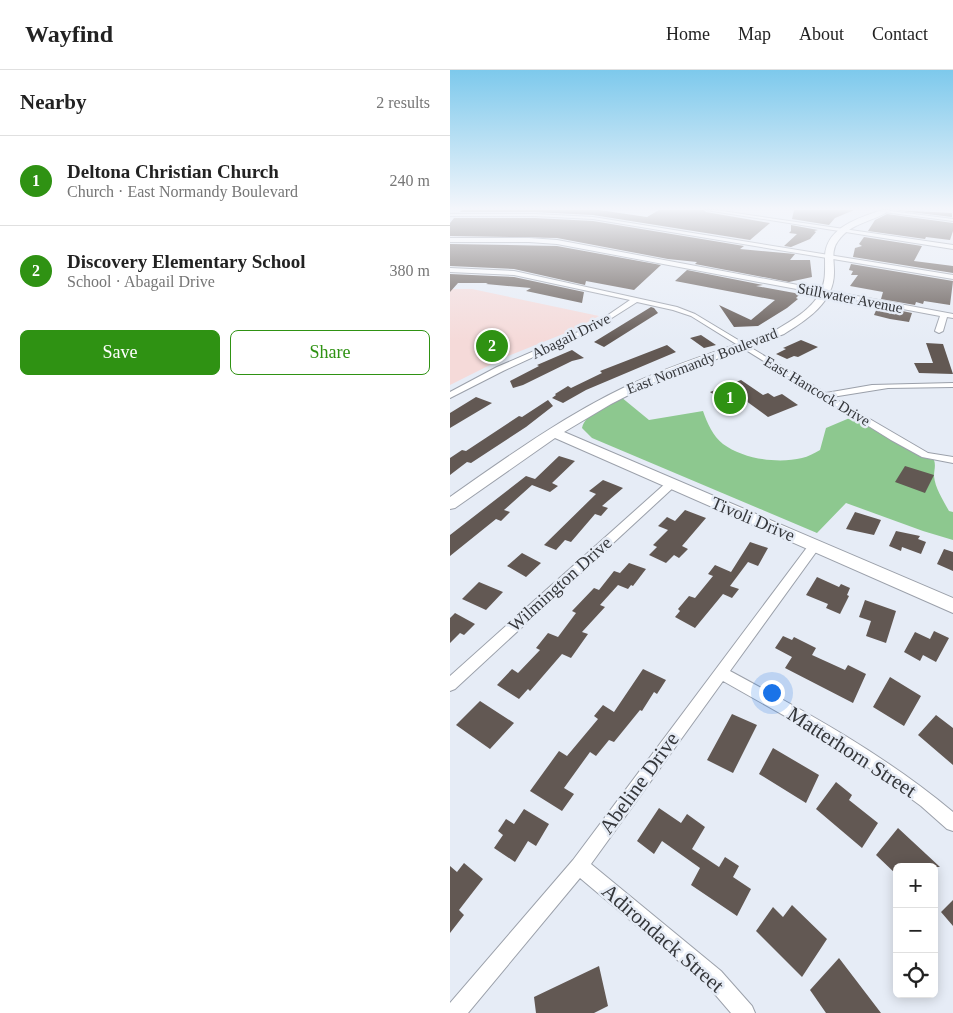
<!DOCTYPE html>
<meta charset="utf-8">
<style>
:root{--surface:#fff;--page:#f6f6f6;--text:#222;--muted:#767676;--line:#e0e0e0;--accent:#2f9213}
body{margin:0;font-family:Georgia,serif;background:var(--page);color:var(--text)}
.controls{position:absolute;right:15px;bottom:15px;display:grid;overflow:hidden;border-radius:8px;box-shadow:0 2px 12px #0003}
.controls button{width:45px;height:45px;display:grid;place-items:center;padding:0;border:0;border-bottom:1px solid var(--line);background:var(--surface);color:var(--text);font:25px sans-serif}
.you{position:absolute;left:321px;top:622px;width:18px;height:18px;margin:-12px;border:4px solid #fff;border-radius:50%;background:#1a73e8;box-shadow:0 0 0 8px #1a73e833}
.badge{display:grid;place-items:center;width:32px;height:32px;border-radius:50%;background:var(--accent);color:#fff;font-size:16px;font-weight:700}
.pin{position:absolute;translate:-50% -50%;border:2px solid #fff;box-shadow:0 1px 5px #0006}
.list{margin:0;padding:0;list-style:none}
h2{display:flex;justify-content:space-between;align-items:center;height:65px;margin:0;padding:0 20px;font-size:21px}
h2 small{font-size:16px;font-weight:400;color:var(--muted)}
.list li{display:grid;grid-template-columns:32px 1fr auto;gap:15px;align-items:center;box-sizing:border-box;height:90px;padding:0 20px;border-top:1px solid var(--line)}
.list b{display:block;font-size:19px;white-space:nowrap}
.list p{margin:0;font-size:16px;white-space:nowrap;color:var(--muted)}
.list em{font-size:16px;font-style:normal;color:var(--muted)}
.actions{display:flex;gap:10px;padding:15px 20px}
.actions a{flex:1;padding:11px 0;border:1px solid var(--accent);border-radius:8px;text-align:center;font-size:18px;color:var(--accent)}
.actions .main{background:var(--accent);color:#fff}
.icon{flex:none;width:28px;height:28px;fill:none;stroke:currentColor;stroke-width:2;stroke-linecap:round;stroke-linejoin:round}
.map{position:relative;flex:none;width:503px;height:943px;overflow:hidden}
header{display:flex;align-items:center;gap:30px;box-sizing:border-box;height:70px;padding:0 25px;background:var(--surface);border-bottom:1px solid var(--line)}
header strong{font-size:24px}
nav{display:flex;gap:28px;margin-inline-start:auto;font-size:18px}
main{display:flex}
aside{flex:1;background:var(--surface)}
.map>svg:first-child{display:block}
.education{fill:#f5dad9}
.forest{fill:#8dc88f}
.building{fill:#625853}
.lines{fill:none;stroke-linecap:round;stroke-linejoin:round}
.street-casing{stroke:#9ba0aa;stroke-width:2}
.secondary-casing{stroke:#9ba0aa;stroke-width:2}
.street{fill:#fff;fill-rule:evenodd}
.secondary{fill:#fff;fill-rule:evenodd}
.labels{text-anchor:middle;dominant-baseline:central;stroke-width:5;stroke-linejoin:round;paint-order:stroke}
.far-street-label{font-size:15px;fill:#35373b;stroke:#e6ecf6}
.street-label{font-size:18px;fill:#35373b;stroke:#e6ecf6}
.near-street-label{font-size:21px;fill:#35373b;stroke:#e6ecf6}
</style>
<header>
<strong>Wayfind</strong>
<nav><a>Home</a><a>Map</a><a>About</a><a>Contact</a></nav>
</header>
<main>
<aside>
<h2>Nearby<small>2 results</small></h2>
<ul class="list">
<li><span class="badge">1</span><div><b>Deltona Christian Church</b><p>Church · East Normandy Boulevard</p></div><em>240 m</em></li>
<li><span class="badge">2</span><div><b>Discovery Elementary School</b><p>School · Abagail Drive</p></div><em>380 m</em></li>
</ul>
<div class="actions"><a class="main">Save</a><a>Share</a></div>
</aside>
<div class="map">
<svg width="503" height="943" viewBox="0 0 503 943">
<rect width="100%" height="100%" fill="#e6ecf6"/>
<path class="education" d="M0,219H22L149,246L123,260L58,286L0,315Z"/>
<path class="forest" d="M171,327L199,350L253,341C257,353 263,366 273,374C293,389 328,394 352,388C358,387 364,383 370,380L376,358L402,347L471,387L484,390C486,396 484,400 484,406C485,418 493,430 499,441L503,442V470L473,461L396,433L367,463L142,368L132,358C136,342 157,335 171,327Z"/>
<path class="building" d="M12,140H149L197,147L209,140H254L256,142L320,153L300,170L143,145L85,142H10Z
M344,140H404L385,148L379,155L342,149Z
M443,140L502,143V147Z
M437,144L503,153V161L500,170L476,167L475,169L418,161L425,150Z
M4,148H85L143,151L294,176L290,179L345,184L340,190H360L362,207L339,212L245,194L247,192L218,189L107,168L0,166V153Z
M341,155L368,160L364,161L366,162L360,169L341,177L334,176L347,164L339,163L341,161Z
M414,167L472,176L464,191L503,196V203L403,187L405,178L412,176L409,174Z
M0,174L107,176L211,195L184,220L136,211L135,215L64,199L0,196Z
M401,194L503,211L500,235L474,231L473,234L466,232L465,235L431,229L433,222L400,216L408,205H401L403,201L399,200Z
M237,200L313,215L306,216L350,224L346,228L348,229L337,238L308,256L284,257L269,235L301,250L325,230L225,211Z
M0,204L64,207L134,222L132,233L76,221L81,218L36,214L38,213H8L0,222Z
M428,236L462,243L459,252L440,249L424,245Z
M201,237L204,238L208,243L154,277L144,272Z
M251,265L266,275L254,278L240,268Z
M351,270L368,277L348,287L344,286L337,289L326,284L336,279L333,278Z
M476,273L493,274L503,304L469,303L464,293H483Z
M217,275L226,282L136,320L113,333L102,328L106,325L105,324L118,316L121,318L152,303L150,301Z
M122,280L134,288L122,291L73,315L63,318L60,311L89,296L87,295Z
M291,310L313,325L318,323L324,327L332,324L348,335L318,347L292,328L277,334L260,322Z
M26,327L42,333L0,358V343Z
M98,330L103,336L76,357L21,393L17,392L0,405V388L12,380L16,381L69,346L72,347Z
M109,386L125,391L102,413L108,416L100,422L82,415L54,440L60,442L51,451L46,449L0,486V465L76,406L85,409Z
M455,396L484,405L475,423L445,412Z
M153,410L173,418L152,436L158,438L151,446L145,444L121,472L115,470L106,480L94,475L146,424L139,421Z
M235,440L256,448L232,476L238,479L229,488L224,485L216,493L199,485L207,477L203,475L218,460L208,456L217,447L225,451Z
M405,442L431,450L424,465L396,459Z
M446,461L470,466L468,469L476,472L471,484L452,477L451,481L439,476Z
M300,472L318,478L308,496L298,492L280,516L289,519L282,528L273,524L245,558L225,547L230,541L228,539L239,526L245,528L263,506L258,504L265,495L281,502Z
M494,479L503,482V501L487,494Z
M72,483L91,493L76,507L57,496Z
M179,493L196,499L183,516L181,515L178,519L168,515L150,535L155,537L132,562L138,564L121,588L112,584L80,621L78,619L69,629L47,615L62,599L68,603L90,580L86,578L98,563L108,567L126,543L122,541L144,518L149,520L164,501L170,503Z
M367,507L389,517L391,514L400,518L397,525L399,526L390,544L376,538L378,534L356,525Z
M29,512L53,522L36,540L12,529Z
M415,530L446,541L436,573L416,566L421,551L409,547Z
M5,543L25,554L14,565L10,563L0,573V548Z
M484,561L499,568L486,592L473,585L470,591L454,582L465,562L480,569Z
M333,566L342,570L344,567L366,578L362,585L395,600L398,595L416,604L403,633L335,598L342,587L325,578Z
M193,599L216,610L207,624L204,622L192,641L190,640L164,672L159,670L146,686L140,682L114,718L124,724L112,741L80,721L109,681L117,686L148,649L144,646L153,635L164,642Z
M440,607L471,626L454,656L423,637Z
M30,631L64,653L40,679L6,655Z
M282,644L307,655L283,703L257,690Z
M486,645L503,658V695L468,665Z
M323,678L369,705L356,733L309,704Z
M386,712L402,725L399,730L428,753L412,778L366,739Z
M209,738L231,753L237,744L255,757L242,779L269,797L275,787L289,796L283,807L301,819L287,846L241,815L250,798L212,771L204,784L187,771Z
M74,739L99,754L86,776L78,771L65,792L44,778L53,765L48,761L56,749L64,754Z
M448,758L490,797H447V805L426,785Z
M14,793L33,809L9,840L14,845L0,863V796L7,802Z
M503,830V856L491,842Z
M342,835L377,869L352,907L306,861L323,837L333,847Z
M389,888L431,943H376L360,920Z
M149,896L158,936L144,943H86L84,927Z"/>
<g class="lines">
<defs>
<path id="street" d="M256,140H265L503,175V179Z
M432,140L503,149V151L434,142Z
M0,144H85L143,147L503,205V209L143,149L85,146H0Z
M0,168H79L107,170L503,244V248L497,247L493,261L489,263L485,261L490,246L107,174L79,172H0Z
M0,198L64,201L227,237L245,244L376,323L422,315L503,313V317L438,318L382,327L478,383L503,387V393L472,387L441,370L241,246L223,240L187,232L146,258L53,301L0,328V322L47,297L142,256L180,230L64,205L0,202Z
M221,411L226,414L225,416L5,619L0,621V606L217,412Z
M365,471L371,475L369,478L280,601C358,643 435,685 503,742V761L497,759L471,736L415,695L356,658L273,611L141,794L271,901L302,936L305,943H281L257,915L130,808L18,943H0V933L123,790L361,472Z"/>
<path id="secondary" d="M432,140H440C424,152 401,152 388,171C381,180 384,190 384,201C385,232 357,250 334,264L202,313L161,334L114,362L503,528V543L105,368L5,438L0,439V427C57,387 114,346 177,316C225,293 277,279 326,260C342,250 361,240 370,223C376,212 375,201 375,189C374,158 408,148 432,140Z"/>
</defs>
<use href="#street" class="street-casing"/>
<use href="#secondary" class="secondary-casing"/>
<use href="#street" class="street"/>
<use href="#secondary" class="secondary"/>
</g>
<linearGradient id="sky" x2="0" y2="1"><stop stop-color="#7dc9ec"/><stop offset="0.51" stop-color="#f4f6fb"/><stop offset="1" stop-color="#f4f6fb" stop-opacity="0"/></linearGradient>
<rect width="503" height="272" fill="url(#sky)"/>
<g class="labels">
<g class="far-street-label">
<text transform="translate(400 228) rotate(11)">Stillwater Avenue</text>
<text transform="translate(121 266) rotate(-26)">Abagail Drive</text>
<text transform="translate(252 291) rotate(-21)">East Normandy Boulevard</text>
<text transform="translate(367 321) rotate(31)">East Hancock Drive</text>
</g>
<g class="street-label">
<text transform="translate(303 449) rotate(23)">Tivoli Drive</text>
<text transform="translate(110 514) rotate(-42)">Wilmington Drive</text>
</g>
<g class="near-street-label">
<text transform="translate(402 682) rotate(33)">Matterhorn Street</text>
<text transform="translate(189 713) rotate(-54)">Abeline Drive</text>
<text transform="translate(213 868) rotate(41)">Adirondack Street</text>
</g>
</g>
</svg>
<div class="controls">
<button>+</button>
<button>−</button>
<button><svg class="icon" aria-label="locate" viewBox="0 0 24 24"><circle cx="12" cy="12" r="6"/><path d="M12 2v4M12 18v4M2 12h4M18 12h4"/></svg></button>
</div>
<div class="you"></div>
<div class="pin badge" style="left:280px;top:328px">1</div>
<div class="pin badge" style="left:42px;top:276px">2</div>
</div>
</main>
